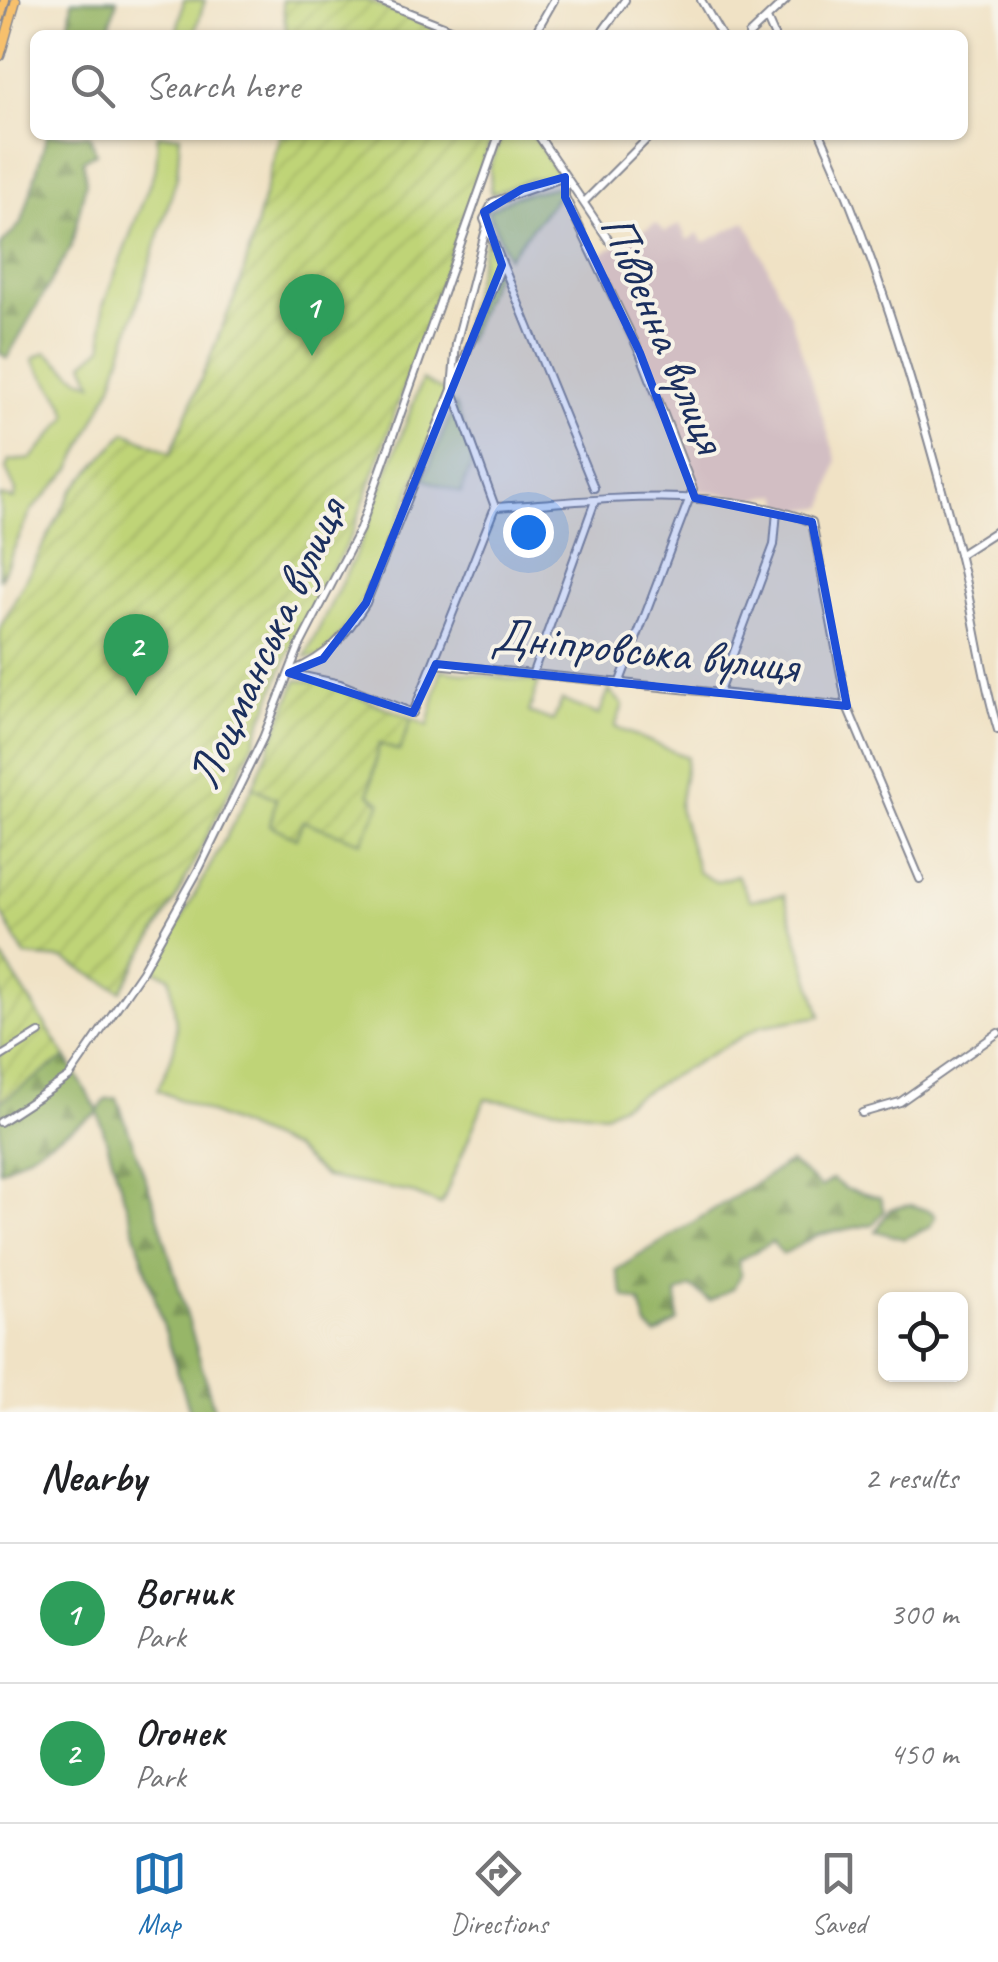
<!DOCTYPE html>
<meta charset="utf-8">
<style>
:root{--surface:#fff;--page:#f2f2f2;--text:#202124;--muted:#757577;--line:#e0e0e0;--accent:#1f6fb2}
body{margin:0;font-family:Caveat,sans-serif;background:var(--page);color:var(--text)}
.controls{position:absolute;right:30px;bottom:30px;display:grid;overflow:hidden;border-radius:15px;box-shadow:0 2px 8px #0004}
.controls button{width:90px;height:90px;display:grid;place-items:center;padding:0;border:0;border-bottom:2px solid var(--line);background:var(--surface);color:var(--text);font:50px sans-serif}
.you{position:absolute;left:528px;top:532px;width:35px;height:35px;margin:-25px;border:8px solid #fff;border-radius:50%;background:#1a73e8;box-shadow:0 0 0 15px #1a73e833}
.badge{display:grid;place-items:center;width:65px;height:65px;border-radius:50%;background:var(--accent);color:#fff;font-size:32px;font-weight:700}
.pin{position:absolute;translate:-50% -82px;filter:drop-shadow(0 2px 5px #0008)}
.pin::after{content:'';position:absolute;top:52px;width:35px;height:30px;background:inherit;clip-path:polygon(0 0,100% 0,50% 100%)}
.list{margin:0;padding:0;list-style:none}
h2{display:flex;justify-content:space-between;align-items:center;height:130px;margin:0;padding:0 40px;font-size:42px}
h2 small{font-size:32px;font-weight:400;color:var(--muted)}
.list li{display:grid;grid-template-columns:65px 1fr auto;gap:30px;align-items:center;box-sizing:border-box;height:140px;padding:0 40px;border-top:2px solid var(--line)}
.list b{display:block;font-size:38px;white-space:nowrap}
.list p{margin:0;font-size:32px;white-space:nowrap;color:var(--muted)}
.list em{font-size:32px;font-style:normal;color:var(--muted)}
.icon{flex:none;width:55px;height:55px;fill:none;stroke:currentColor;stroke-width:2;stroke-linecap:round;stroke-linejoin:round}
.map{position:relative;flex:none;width:998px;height:1412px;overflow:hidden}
.search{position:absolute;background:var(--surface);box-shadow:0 2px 8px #0004;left:30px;right:30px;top:30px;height:110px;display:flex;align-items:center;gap:25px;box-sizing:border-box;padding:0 35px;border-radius:15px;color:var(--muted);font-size:38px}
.sheet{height:410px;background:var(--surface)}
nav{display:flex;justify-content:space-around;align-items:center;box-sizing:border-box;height:140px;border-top:2px solid var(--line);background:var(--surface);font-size:28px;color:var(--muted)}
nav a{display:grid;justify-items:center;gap:5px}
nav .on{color:var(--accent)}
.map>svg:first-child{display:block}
.industrial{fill:#d2bec3}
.grass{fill:#bfd477;stroke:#6d826a;stroke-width:2.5}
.forest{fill:url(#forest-firs);stroke:#597263;stroke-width:2.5}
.garden{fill:url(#garden-furrows);stroke:#6d826a;stroke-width:2.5}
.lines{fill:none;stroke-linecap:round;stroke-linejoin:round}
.minor-casing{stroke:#868892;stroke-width:10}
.major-casing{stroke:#868892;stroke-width:11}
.minor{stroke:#fff;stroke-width:6}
.major{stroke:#f7c06c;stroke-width:8}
.marked{fill:#1d4ed8;fill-opacity:0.2;stroke:#1d4ed8;stroke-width:8;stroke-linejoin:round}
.labels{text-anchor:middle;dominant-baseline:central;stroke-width:8;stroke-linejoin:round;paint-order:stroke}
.street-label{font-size:48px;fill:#1b2f5e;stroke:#f7f3e8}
</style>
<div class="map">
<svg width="998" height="1412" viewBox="0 0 998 1412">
<defs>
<pattern id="forest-firs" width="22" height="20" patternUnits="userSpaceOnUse" patternTransform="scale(2.5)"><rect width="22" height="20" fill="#97b668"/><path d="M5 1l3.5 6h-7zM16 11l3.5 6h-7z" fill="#7a9459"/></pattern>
<pattern id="garden-furrows" width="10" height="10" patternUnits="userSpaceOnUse" patternTransform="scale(2.5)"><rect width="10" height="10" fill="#bfd477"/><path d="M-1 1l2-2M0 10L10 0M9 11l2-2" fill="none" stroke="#a4b669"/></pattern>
</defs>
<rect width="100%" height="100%" fill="#f7f3e8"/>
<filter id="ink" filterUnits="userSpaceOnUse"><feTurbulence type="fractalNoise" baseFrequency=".01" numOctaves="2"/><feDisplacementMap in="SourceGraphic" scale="20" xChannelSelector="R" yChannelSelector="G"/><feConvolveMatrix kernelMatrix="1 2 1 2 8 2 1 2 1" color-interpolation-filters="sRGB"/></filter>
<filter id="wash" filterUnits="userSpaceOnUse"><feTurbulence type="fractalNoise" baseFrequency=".0048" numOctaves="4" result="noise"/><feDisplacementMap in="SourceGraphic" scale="40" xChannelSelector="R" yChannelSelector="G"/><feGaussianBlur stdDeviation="2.25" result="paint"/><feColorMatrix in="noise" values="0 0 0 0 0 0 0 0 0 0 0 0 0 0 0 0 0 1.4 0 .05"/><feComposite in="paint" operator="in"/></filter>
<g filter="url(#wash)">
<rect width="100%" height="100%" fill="#f0e2c5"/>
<path class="industrial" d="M746,221L790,315L837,461L825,507L784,512L779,494L754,499L696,490L599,255L656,223L665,232L680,224L687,240L698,234L704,243Z"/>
<path class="grass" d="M184,0H205L194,35H176Z
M158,135H180L177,177L112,385L71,469L31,511L0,580V496L14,499L16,491L6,469L9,461L31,459L68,417C64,395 43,380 33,359L46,352L80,379L93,383L84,363L103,347V306L156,167Z
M502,135H533L559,175L532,179L491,194L490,166Z
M560,186L559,194L508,257L488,211L516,196Z
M487,235L496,270L466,342L460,339Z
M422,380L448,393C415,473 381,597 321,657H305L360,545Z
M455,405L474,457L461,493L424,479Z
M441,670L539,682L529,712L553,721L562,700L599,715L609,690L623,705L615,727L687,757L679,807L698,872L716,882L737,875L750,900L784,895L821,1016L761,1026L605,1114L485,1099L441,1205L409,1192L325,1177L293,1149L157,1090C183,1040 177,1032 170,977L154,970L253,787L276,799L271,825L295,837L302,821L369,795L379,743L399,751L412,718L428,726Z"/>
<path class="forest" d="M72,0H117L107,35H68Z
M47,135H90L96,153L83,160L86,182L71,247L7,358L0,353V246L22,222Z
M66,1057L98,1111L106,1099L117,1098L156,1209L215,1412H190L98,1113L0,1171V1102Z
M790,1162L821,1187L832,1179L846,1189L880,1198L884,1211L873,1224L818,1235L783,1254L772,1242L738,1261L741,1275L733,1288L710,1301L691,1287L677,1294L678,1321L656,1335L647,1327L640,1302L624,1297L616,1270Z
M911,1205L932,1212L935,1217L930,1227L904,1239L876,1231L890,1209Z"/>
<path class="garden" d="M282,0H366L452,35H287Z
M280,135H493L352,534L290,649L254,742L175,900L121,991L63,959L25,956L0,910V628L72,491L126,432L171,453L242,279Z
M297,680L321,682L412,718L399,751L379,744L369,794L381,803L361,842L303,821L296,838L270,825L276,799L253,787Z
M0,954L66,1057L0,1102Z"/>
</g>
<g filter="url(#ink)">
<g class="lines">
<defs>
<path id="minor" d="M377,0L466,35
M701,0L721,35
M767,19L774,35
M534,35L554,0
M600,35L625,0
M749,35L786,0
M538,135L610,242
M821,135C881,268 921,410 958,550C974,610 980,671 998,730
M565,177V197L640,353L693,489L619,684
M565,177L493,202L484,219L594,488
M585,201L651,135
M495,507C597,501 715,483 812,522L847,706L920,879
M959,555L998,530
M436,664L847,706
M292,671C329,656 345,636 366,603L502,265
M289,673L340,684L413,713L495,507L452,388L456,344L486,229
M532,675L595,501
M719,692L774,545L777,511
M0,1057L39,1033
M862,1113L900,1102L998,1033
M0,1122L69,1077L142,971L199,869L263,738L299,647L360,529L499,135"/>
<path id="major" d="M0,18L5,0
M0,56L16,0"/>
</defs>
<use href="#minor" class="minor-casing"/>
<use href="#major" class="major-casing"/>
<use href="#minor" class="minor"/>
<use href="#major" class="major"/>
</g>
</g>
<path class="marked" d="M565,177V197L640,353L695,498L812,522L847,706L436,664L413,713L289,673L323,659L366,603L502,265L484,212L522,189Z"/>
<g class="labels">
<g class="street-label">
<text transform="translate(664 333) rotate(67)">Південна вулиця</text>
<text transform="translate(266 643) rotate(-65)">Лоцманська вулиця</text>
<text transform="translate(645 650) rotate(6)">Дніпровська вулиця</text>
</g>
</g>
</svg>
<div class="controls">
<button><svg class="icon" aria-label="locate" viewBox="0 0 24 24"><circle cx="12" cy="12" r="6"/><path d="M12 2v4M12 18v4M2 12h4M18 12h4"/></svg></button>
</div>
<div class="you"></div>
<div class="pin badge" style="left:312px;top:356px;background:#2e9e5b">1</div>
<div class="pin badge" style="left:136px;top:696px;background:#2e9e5b">2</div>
<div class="search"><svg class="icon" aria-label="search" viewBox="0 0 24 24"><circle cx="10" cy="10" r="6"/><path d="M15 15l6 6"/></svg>Search here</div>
</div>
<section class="sheet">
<h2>Nearby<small>2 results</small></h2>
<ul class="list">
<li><span class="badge" style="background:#2e9e5b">1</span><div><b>Вогник</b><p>Park</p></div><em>300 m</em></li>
<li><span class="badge" style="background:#2e9e5b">2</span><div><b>Огонек</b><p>Park</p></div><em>450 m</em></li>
</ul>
</section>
<nav>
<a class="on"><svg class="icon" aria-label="map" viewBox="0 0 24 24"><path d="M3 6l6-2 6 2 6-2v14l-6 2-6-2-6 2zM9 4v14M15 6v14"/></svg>Map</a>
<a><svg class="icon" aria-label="directions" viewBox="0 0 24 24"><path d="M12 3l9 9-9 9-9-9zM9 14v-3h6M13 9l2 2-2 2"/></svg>Directions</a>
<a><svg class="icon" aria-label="saved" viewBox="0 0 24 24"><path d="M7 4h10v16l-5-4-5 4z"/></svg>Saved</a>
</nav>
